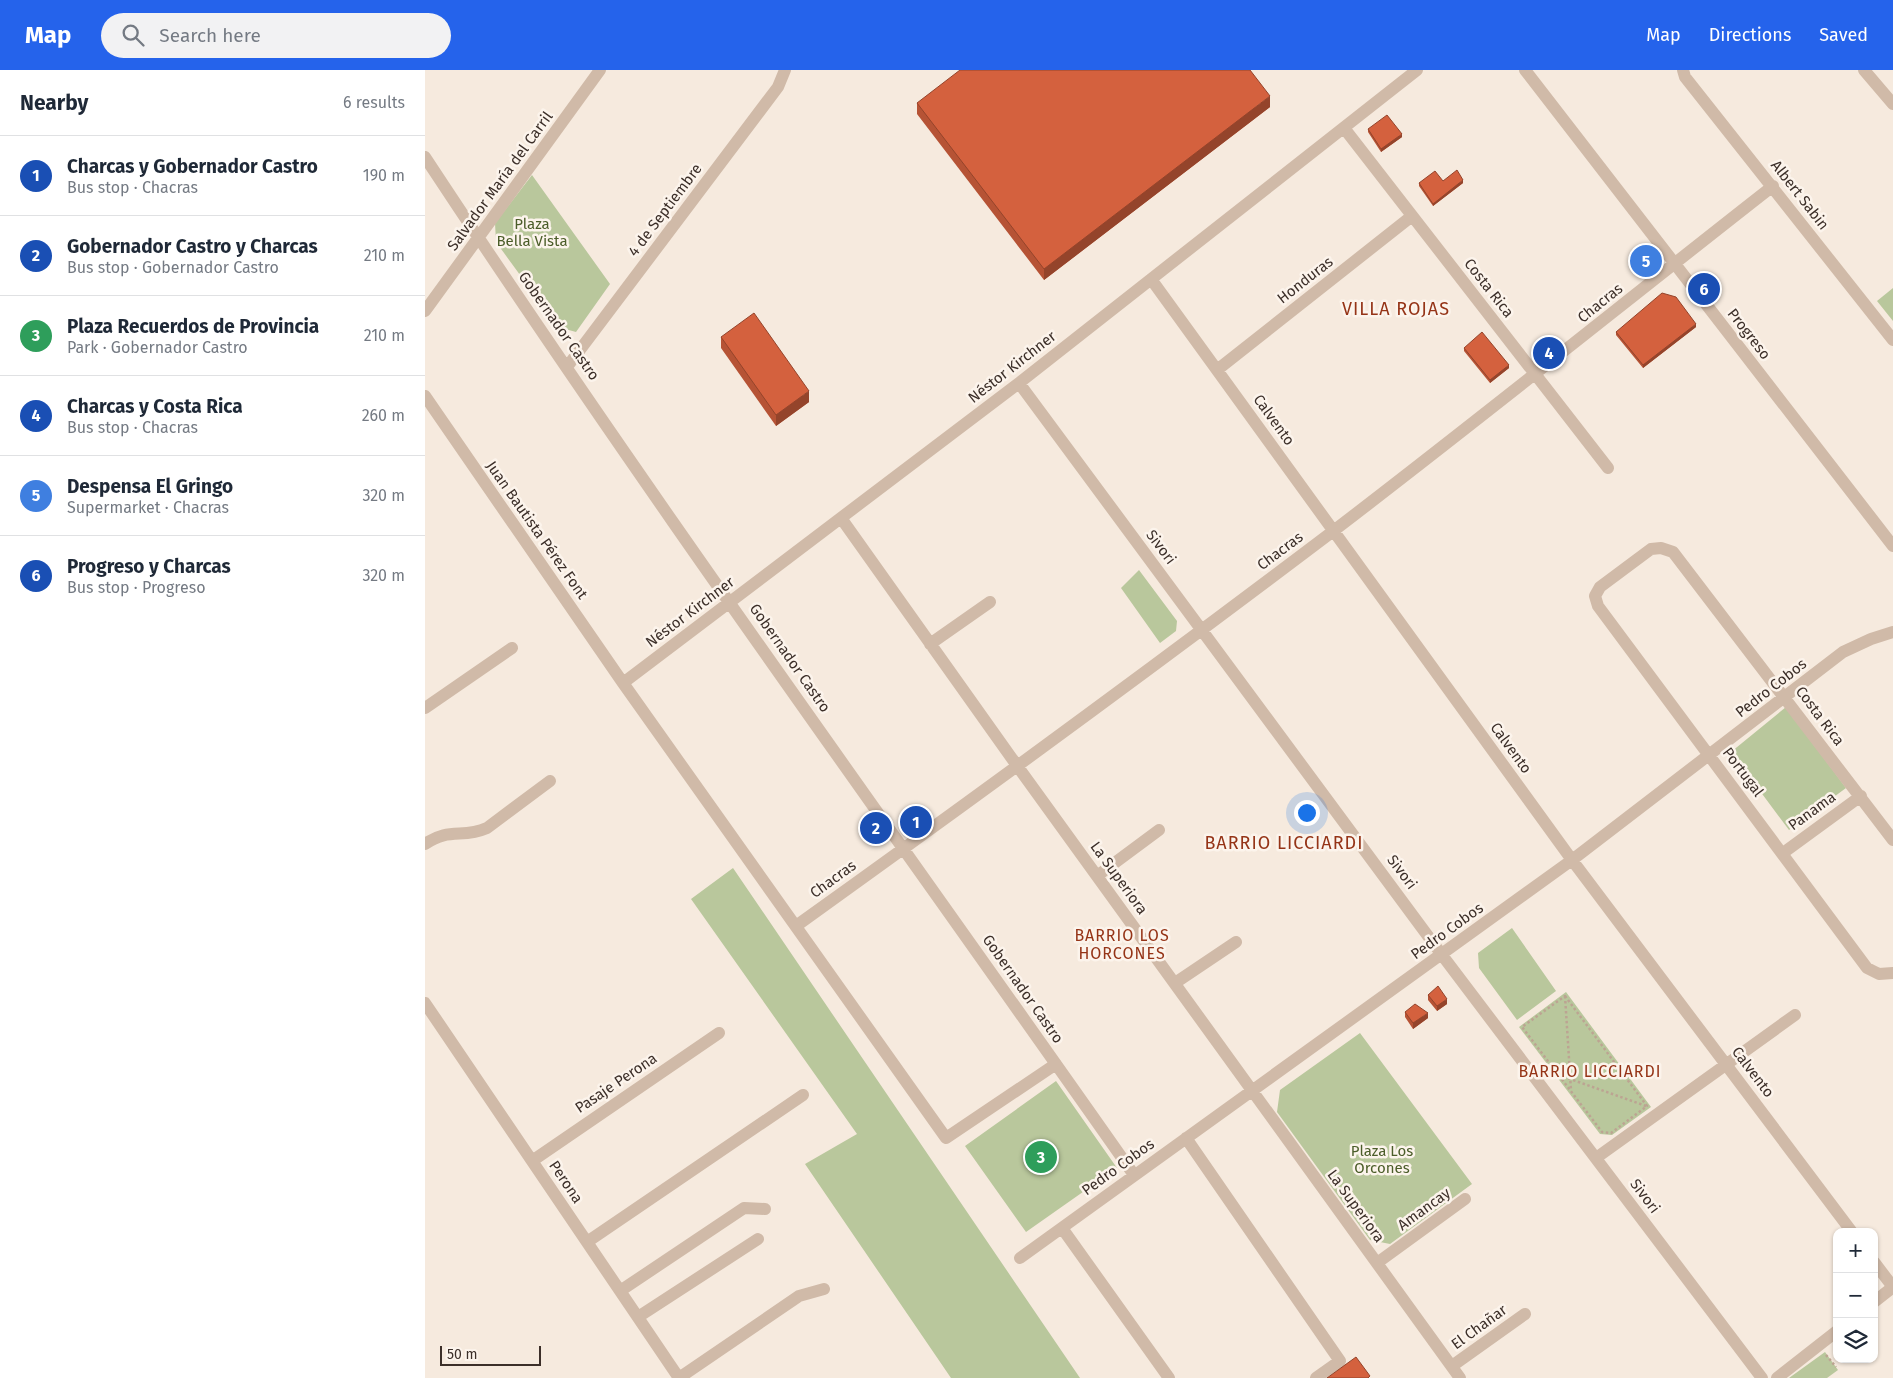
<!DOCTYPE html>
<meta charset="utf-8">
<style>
:root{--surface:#fff;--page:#f2f2f3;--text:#1f2937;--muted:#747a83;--line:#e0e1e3;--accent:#2563eb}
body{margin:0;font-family:"Fira Sans",sans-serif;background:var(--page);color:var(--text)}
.controls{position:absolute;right:15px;bottom:15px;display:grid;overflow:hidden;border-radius:10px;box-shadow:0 1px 4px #0004}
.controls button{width:45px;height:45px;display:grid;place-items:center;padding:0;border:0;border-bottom:1px solid var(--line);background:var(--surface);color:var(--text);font:25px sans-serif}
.scale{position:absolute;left:15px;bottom:12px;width:101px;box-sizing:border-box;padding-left:5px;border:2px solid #3c2f29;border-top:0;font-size:14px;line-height:18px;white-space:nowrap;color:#3c2f29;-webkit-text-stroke:4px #fcf4ec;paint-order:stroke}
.you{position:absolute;left:881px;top:742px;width:18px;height:18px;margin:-12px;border:4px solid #fff;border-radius:50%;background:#1a73e8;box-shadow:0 0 0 8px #1a73e833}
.badge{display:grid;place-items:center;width:32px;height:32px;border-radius:50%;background:var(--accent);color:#fff;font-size:16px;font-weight:700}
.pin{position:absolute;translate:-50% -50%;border:2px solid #fff;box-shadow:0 1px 5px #0006}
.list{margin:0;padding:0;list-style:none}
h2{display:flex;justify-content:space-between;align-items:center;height:65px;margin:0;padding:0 20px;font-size:21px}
h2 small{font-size:16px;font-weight:400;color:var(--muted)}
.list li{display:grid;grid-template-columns:32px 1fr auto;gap:15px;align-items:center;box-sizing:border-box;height:80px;padding:0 20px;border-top:1px solid var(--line)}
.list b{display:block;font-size:19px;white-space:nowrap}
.list p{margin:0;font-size:16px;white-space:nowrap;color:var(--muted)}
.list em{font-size:16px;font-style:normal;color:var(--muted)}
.icon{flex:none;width:28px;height:28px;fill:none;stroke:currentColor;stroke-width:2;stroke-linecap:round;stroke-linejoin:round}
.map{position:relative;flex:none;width:1468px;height:1308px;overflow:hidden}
header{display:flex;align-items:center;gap:30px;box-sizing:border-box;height:70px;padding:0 25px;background:var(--accent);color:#fff}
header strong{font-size:24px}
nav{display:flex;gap:28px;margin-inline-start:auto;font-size:18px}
.search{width:350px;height:45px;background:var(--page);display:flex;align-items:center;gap:12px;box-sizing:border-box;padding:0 18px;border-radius:28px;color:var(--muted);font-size:19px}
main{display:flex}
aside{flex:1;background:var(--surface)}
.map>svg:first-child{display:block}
.green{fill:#b9c79c}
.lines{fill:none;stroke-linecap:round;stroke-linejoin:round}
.path{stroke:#bca492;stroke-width:2.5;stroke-dasharray:2.5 2.5;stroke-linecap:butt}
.minor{stroke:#d0baa8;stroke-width:12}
.wall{fill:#b65335}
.shaded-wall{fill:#94442b}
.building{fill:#d4613e;stroke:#94442b}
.labels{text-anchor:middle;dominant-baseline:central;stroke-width:5;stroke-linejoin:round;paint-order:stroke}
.street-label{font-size:15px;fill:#3c2f29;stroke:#fcf4ec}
.park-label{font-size:15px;fill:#4b5d29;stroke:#fcf4ec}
.neighbourhood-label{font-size:16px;letter-spacing:1px;fill:#953417;stroke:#fcf4ec}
.quarter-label{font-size:18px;letter-spacing:1px;fill:#953417;stroke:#fcf4ec}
</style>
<header>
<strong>Map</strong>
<div class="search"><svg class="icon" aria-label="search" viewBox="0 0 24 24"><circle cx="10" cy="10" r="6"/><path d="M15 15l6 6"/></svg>Search here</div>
<nav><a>Map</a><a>Directions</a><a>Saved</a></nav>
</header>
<main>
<aside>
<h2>Nearby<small>6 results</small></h2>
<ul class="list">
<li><span class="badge" style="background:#1a4fb4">1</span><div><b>Charcas y Gobernador Castro</b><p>Bus stop · Chacras</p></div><em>190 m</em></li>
<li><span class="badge" style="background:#1a4fb4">2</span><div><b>Gobernador Castro y Charcas</b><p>Bus stop · Gobernador Castro</p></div><em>210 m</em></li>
<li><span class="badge" style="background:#2e9e5b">3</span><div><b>Plaza Recuerdos de Provincia</b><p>Park · Gobernador Castro</p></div><em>210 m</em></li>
<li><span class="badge" style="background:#1a4fb4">4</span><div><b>Charcas y Costa Rica</b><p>Bus stop · Chacras</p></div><em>260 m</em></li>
<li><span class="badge" style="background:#3f7fe0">5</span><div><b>Despensa El Gringo</b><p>Supermarket · Chacras</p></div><em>320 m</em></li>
<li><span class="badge" style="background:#1a4fb4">6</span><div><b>Progreso y Charcas</b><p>Bus stop · Progreso</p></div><em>320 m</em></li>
</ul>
</aside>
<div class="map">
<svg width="1468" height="1308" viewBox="0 0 1468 1308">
<rect width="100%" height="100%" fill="#f6eade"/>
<path class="green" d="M107,105L185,214L151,262L133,257L71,172L70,153Z
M1468,218V251L1452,231Z
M714,500L752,551L751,561L735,573L696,518Z
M1361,637L1421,718L1364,760L1306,682Z
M308,798L655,1308H526L380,1094L432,1064L266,829Z
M1087,858L1131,921L1092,950L1054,898L1053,883Z
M1141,922L1226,1037L1187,1065L1175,1064L1094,957Z
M935,963L1047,1114L965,1174L945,1170L852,1042L855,1020Z
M631,1011L692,1098L601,1162L540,1076Z
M1400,1282L1413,1300L1402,1308H1364Z"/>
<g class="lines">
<path class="path" d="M1140,926L1222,1036L1186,1063L1177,1062L1097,957Z
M1140,926L1146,1020
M1134,1005L1221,1036
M1401,1285L1411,1297"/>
<path class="minor" d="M1100,0L1468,476
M1258,0L1260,7L1468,270
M1439,0L1468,34
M919,58L1183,398
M0,87C227,432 472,767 709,1105
M726,209L1147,790L1427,1162
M0,241L175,0
M142,297L353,17L360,0
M792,300L987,146
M594,313L1017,885L1337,1308
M0,326L198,613L521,1068L631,994
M416,448L593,697L1035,1308
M505,574L565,532
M198,613L594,313L992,0
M0,638L87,578
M1468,770L1248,482L1236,478L1226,479L1175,517L1170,526L1173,536L1442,898L1454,904L1468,903
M0,774C25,757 37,769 62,758L125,711
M1358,783L1436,726
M672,806L734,760
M371,856C551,727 730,596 907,462C1055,349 1201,231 1348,116
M750,913L811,872
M0,933L254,1308
M761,1068L915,1291L891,1308
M1171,1088L1370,945
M107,1091L294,963
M637,1158L744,1308
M162,1172L378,1025
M595,1188L1147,790L1418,582L1446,569L1468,562
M1449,1192L1468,1217
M952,1193L1040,1129
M195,1221L319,1138L340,1139
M1449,1232L1468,1217
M213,1247L333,1169
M1027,1296L1100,1244
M254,1308L374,1226L399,1219
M1352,1308L1412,1261"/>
</g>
<path class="wall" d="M492,33L845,37L619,210L492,44Z
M943,59L977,67L956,82L943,62Z
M1018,111L1038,113L1008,136L994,116V113Z
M1271,257L1218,298L1191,265V262Z
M296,267L384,332L351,356L296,278Z
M1039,278L1084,298L1065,313L1039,281Z
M1003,925L1022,934L1012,941L1003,930Z
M980,942L1003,948L988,959L980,947Z"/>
<path class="shaded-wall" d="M845,26V37L619,210V199Z
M977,64V67L956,82V79Z
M1038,110V113L1008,136V134Z
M1271,254V257L1218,298V295Z
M1084,295V298L1065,313V310Z
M384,321V332L351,356V345Z
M1022,929V934L1012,941V936Z
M1003,943V948L988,959V953Z"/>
<path class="building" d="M535,0H825L845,26L619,199L492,33Z
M962,45L977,64L956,79L943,59Z
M1032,100L1038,110L1008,134L994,113L1010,101L1018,111Z
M1237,223L1251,227L1271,254L1218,295L1191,262Z
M329,243L384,321L351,345L296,267Z
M1057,262L1084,295L1065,310L1039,278Z
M1013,916L1022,929L1012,936L1003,925Z
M990,934L1003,943L988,953L980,942Z
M931,1287L945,1306L943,1308H902Z"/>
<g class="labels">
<g class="street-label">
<text transform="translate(75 111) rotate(-54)">Salvador María del Carril</text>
<text transform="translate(1375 125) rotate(52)">Albert Sabin</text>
<text transform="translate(240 140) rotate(-53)">4 de Septiembre</text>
<text transform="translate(880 210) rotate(-38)">Honduras</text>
<text transform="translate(1064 218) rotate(52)">Costa Rica</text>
<text transform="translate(1175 233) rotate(-39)">Chacras</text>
<text transform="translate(134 256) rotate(55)">Gobernador Castro</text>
<text transform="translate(1324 264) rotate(52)">Progreso</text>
<text transform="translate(587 297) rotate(-38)">Néstor Kirchner</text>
<text transform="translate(849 350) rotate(54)">Calvento</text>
<text transform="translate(112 460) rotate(55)">Juan Bautista Pérez Font</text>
<text transform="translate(736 477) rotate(53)">Sivori</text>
<text transform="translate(855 481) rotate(-37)">Chacras</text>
<text transform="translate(265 542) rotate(-37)">Néstor Kirchner</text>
<text transform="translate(365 588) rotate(55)">Gobernador Castro</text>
<text transform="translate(1346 618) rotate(-38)">Pedro Cobos</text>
<text transform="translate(1395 646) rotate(53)">Costa Rica</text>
<text transform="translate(1086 678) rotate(54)">Calvento</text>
<text transform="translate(1318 702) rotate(53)">Portugal</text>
<text transform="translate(1387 741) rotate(-36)">Panama</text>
<text transform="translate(977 802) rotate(53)">Sivori</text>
<text transform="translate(694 808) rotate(54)">La Superiora</text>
<text transform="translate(408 809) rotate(-36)">Chacras</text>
<text transform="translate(1022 861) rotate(-36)">Pedro Cobos</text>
<text transform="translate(598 919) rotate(55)">Gobernador Castro</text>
<text transform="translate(1328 1002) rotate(53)">Calvento</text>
<text transform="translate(191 1013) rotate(-34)">Pasaje Perona</text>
<text transform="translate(693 1097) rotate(-36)">Pedro Cobos</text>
<text transform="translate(141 1112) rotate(56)">Perona</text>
<text transform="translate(1220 1126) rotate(53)">Sivori</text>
<text transform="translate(931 1136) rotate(54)">La Superiora</text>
<text transform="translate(999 1139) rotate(-36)">Amancay</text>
<text transform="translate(1054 1257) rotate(-36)">El Chañar</text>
</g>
<g class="park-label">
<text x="107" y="154">Plaza<tspan x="107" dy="17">Bella Vista</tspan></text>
<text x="957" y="1081">Plaza Los<tspan x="957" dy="17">Orcones</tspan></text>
</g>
<g class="neighbourhood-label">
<text x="697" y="865">BARRIO LOS<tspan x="697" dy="18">HORCONES</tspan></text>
<text x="1165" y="1001">BARRIO LICCIARDI</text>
</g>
<g class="quarter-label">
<text x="971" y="239">VILLA ROJAS</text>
<text x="859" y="773">BARRIO LICCIARDI</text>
</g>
</g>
</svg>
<div class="controls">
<button>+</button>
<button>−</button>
<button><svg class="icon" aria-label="layers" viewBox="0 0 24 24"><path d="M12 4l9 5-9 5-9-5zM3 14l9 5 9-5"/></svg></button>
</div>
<div class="scale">50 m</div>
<div class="you"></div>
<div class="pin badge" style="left:491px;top:752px;background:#1a4fb4">1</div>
<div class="pin badge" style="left:451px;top:758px;background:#1a4fb4">2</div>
<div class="pin badge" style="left:616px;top:1087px;background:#2e9e5b">3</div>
<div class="pin badge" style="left:1124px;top:283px;background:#1a4fb4">4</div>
<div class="pin badge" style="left:1221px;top:191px;background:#3f7fe0">5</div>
<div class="pin badge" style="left:1279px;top:219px;background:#1a4fb4">6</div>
</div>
</main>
